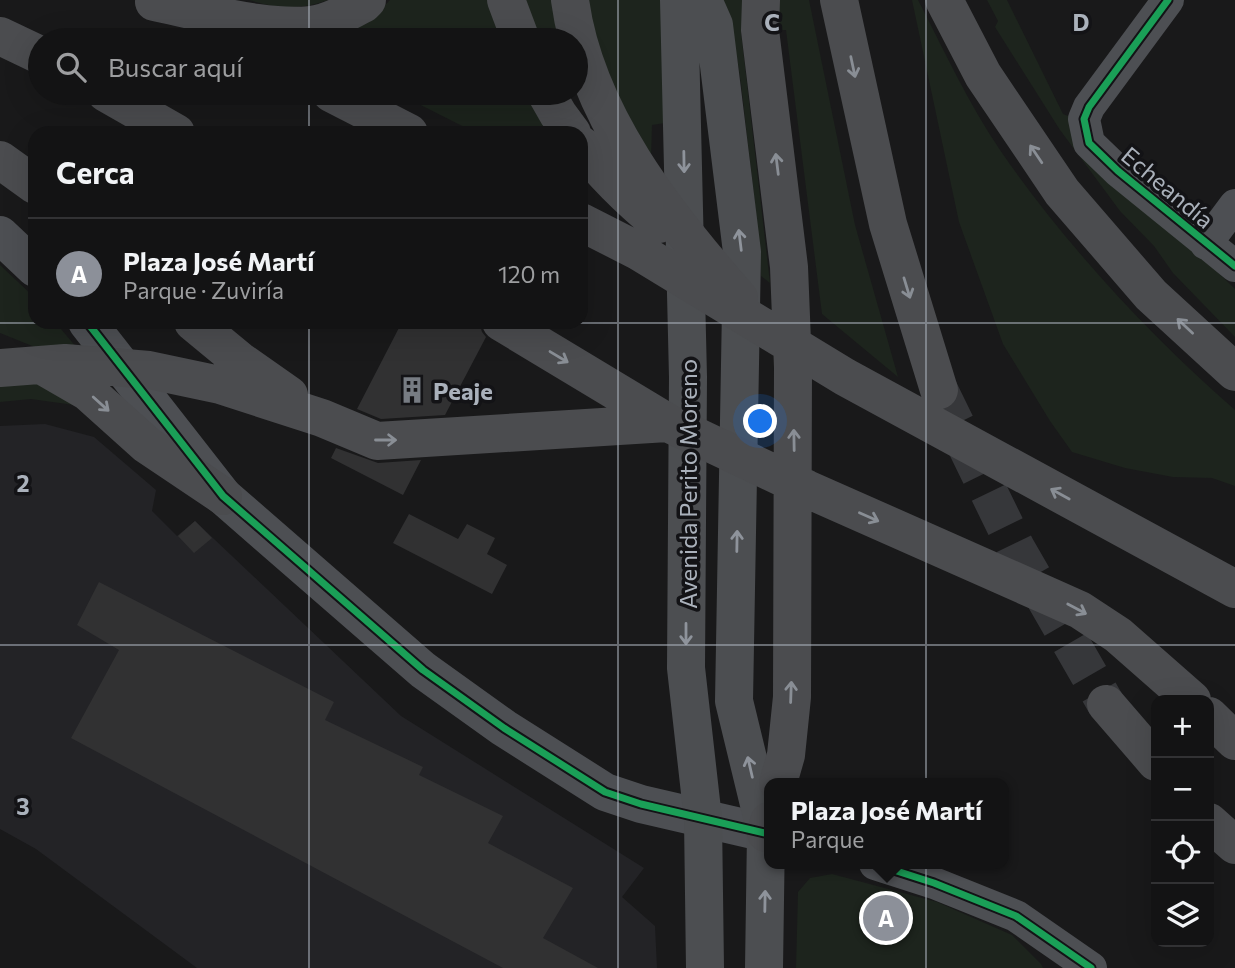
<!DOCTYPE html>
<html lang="es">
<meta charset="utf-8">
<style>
:root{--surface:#131314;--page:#1c1c1d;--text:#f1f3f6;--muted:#9d9ea0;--line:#323234;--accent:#8c9099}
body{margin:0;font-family:Commissioner,sans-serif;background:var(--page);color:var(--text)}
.controls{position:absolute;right:21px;bottom:21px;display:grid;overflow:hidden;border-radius:14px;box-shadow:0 7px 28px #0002}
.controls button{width:63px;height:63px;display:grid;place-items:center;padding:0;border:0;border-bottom:2px solid var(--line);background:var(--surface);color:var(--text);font:35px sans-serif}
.you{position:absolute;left:761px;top:422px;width:24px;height:24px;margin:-18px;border:5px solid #fff;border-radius:50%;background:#1a73e8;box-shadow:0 0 0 10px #1a73e833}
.badge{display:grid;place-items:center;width:46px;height:46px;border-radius:50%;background:var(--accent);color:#fff;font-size:23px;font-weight:700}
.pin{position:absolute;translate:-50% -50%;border:4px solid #fff;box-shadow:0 2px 7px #0006}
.popup{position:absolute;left:764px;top:778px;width:245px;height:91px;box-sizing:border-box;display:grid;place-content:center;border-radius:14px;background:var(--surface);filter:drop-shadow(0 2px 5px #0005);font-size:23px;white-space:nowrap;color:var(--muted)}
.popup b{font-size:26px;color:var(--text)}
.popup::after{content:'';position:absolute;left:50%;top:100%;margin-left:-14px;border:14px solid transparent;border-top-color:var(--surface)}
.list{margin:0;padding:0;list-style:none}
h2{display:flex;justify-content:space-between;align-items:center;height:91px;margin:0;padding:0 28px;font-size:30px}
h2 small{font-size:23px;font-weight:400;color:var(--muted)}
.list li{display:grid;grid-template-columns:46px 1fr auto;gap:21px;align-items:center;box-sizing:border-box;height:112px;padding:0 28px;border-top:2px solid var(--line)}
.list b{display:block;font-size:26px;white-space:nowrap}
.list p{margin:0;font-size:23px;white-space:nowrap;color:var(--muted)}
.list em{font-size:23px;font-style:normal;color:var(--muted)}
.icon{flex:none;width:38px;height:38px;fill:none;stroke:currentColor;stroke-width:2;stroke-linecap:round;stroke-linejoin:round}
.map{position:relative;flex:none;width:1235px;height:968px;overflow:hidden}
.search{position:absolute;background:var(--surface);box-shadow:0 7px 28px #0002;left:28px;top:28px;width:560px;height:77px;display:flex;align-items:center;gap:18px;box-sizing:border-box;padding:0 24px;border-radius:38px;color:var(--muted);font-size:26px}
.panel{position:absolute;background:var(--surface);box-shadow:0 7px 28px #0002;left:28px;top:126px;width:560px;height:203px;border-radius:21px}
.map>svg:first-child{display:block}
.built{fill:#232326}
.green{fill:#1d241d}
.building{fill:#313132}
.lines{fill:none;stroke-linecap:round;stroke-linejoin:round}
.motorway-tunnel{stroke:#36373a;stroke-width:38;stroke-dasharray:38 19;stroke-linecap:butt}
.minor{stroke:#4d4f53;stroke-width:32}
.tertiary{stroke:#4d4f53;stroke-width:38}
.secondary{stroke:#4c4e51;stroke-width:38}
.motorway{stroke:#4b4c4f;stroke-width:38}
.cycleway-casing{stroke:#131316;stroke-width:11}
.cycleway{stroke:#1a9f57;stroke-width:7}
.oneway{stroke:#898e95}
.oneway2{stroke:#8e939b}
.grid{fill:none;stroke:#aab1bb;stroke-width:2;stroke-opacity:0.55}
.labels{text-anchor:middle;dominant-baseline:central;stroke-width:7;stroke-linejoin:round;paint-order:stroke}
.street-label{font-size:24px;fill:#aab1bb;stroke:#131316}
.poi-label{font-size:24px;font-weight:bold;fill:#aab1bb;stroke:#131316;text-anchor:start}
.grid-label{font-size:23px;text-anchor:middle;font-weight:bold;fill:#aab1bb;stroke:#131316;stroke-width:7;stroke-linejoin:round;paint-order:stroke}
</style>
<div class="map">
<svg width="1235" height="968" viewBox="0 0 1235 968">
<rect width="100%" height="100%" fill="#19191a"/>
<path class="built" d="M45,424L94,437L156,490L152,511L177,536L195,521L401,716L644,868L622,897L655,926L657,968H197L36,849L0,829V426Z"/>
<path class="green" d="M249,0H328C300,10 277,9 249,0Z
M390,0H491L504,40H287L376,15Z
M523,0H552L562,40H538Z
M585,0H664L665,123L652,125L651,158L616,101Z
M722,0H809L855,225L898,377L822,314L786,30L741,32L770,283L761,276C758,230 753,183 747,137C742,90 738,44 722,0Z
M912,0H918C944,50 968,103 1000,150C1064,243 1150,336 1235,410V486L1212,478L1173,477L1125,468L1072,452L1050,421L1003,344L959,222Z
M987,0H1007L1063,114L1068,116L1082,140L1235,289V337L1173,273L1154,246L1120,211L1060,130L995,27L998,21Z
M397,93H528L553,133H476Z
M0,265L35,298V322H55L111,388L62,358L0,333Z
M0,358L81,406L31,399L0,402Z
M832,874L937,902L1012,935L1041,964L1043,968H796L798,892L810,878Z"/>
<path class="building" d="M402,322H479L482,332L486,337L445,415L381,419L357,409Z
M336,448L378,463L421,460L403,495L331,458Z
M409,514L458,539L467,524L495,538L487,554L507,565L492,594L393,543Z
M195,521L212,538L194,553L178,536Z
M99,582L334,702L325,720L423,767L419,775L503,816L488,843L573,888L543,938L598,968H503L71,738L119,650L77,625Z"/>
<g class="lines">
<path class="motorway-tunnel" d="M939,390L1016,548L1106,704"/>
<path class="minor" d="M1168,0L1089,107L1084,119L1089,143L1118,171L1235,266
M1206,244L1235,205
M875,864L934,883L1016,916L1091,968"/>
<path class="tertiary" d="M0,235L35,268
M87,322L223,496L423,670L504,728L605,792L641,804L766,833"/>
<path class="secondary" d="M679,0L688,377L686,668L703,819L705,968
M703,0L714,25L742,252L734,701L766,833L764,968"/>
<path class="motorway" d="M506,0L521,40
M570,0C585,113 666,215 739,298
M761,0L760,30L789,267L793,367L792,697L786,755L778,783
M839,0L888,224L939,390
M944,0L983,75L1062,192L1151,295L1235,372
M154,2C198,11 283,35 324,22C338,18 351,10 363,4L367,0
M0,36L40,55
M106,93L176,133
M331,93L409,133
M546,93L558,114L572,133
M581,145C604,175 630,200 659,224
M0,160L35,185
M581,222L638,251L845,377L1235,589
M193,322L239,360L289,395
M501,322L672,425L807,489L1080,610L1118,635L1192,700
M43,366L88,392L147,445L223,496
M0,368L65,363L149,370L220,385L322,418L377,441L667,423
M1106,704L1156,762
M1209,716L1235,741
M1209,822L1235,845
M766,833L769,821"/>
<defs>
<path id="cycleway" d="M1168,0L1089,107L1084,119L1089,143L1118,171L1235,266
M87,322L223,496L423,670L504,728L605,792L641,804L769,834
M875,864L934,883L1016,916L1091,968"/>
</defs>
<use href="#cycleway" class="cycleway-casing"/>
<use href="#cycleway" class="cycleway"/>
</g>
<defs><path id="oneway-shaft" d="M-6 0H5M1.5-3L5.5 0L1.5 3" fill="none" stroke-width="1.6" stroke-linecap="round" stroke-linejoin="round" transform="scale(1.75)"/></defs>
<g class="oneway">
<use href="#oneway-shaft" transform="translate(853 67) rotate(78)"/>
<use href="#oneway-shaft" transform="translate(1036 154) rotate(-124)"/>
<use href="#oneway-shaft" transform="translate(777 164) rotate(-97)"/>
<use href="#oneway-shaft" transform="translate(907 288) rotate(73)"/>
<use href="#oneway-shaft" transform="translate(1185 326) rotate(-137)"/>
<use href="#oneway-shaft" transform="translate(559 357) rotate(31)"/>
<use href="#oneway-shaft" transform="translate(101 404) rotate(42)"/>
<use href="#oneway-shaft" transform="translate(386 440)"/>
<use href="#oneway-shaft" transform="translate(794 440) rotate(-91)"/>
<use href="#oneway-shaft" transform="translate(1060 494) rotate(-151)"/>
<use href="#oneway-shaft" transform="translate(869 517) rotate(24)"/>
<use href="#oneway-shaft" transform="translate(1077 609) rotate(28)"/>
<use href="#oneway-shaft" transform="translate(791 692) rotate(-88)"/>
</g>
<g class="oneway2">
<use href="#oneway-shaft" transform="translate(684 162) rotate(89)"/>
<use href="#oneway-shaft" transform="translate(740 240) rotate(-97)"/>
<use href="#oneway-shaft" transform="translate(737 541) rotate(-89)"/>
<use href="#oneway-shaft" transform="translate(686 634) rotate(90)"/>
<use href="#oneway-shaft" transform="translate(750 767) rotate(-103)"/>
<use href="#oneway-shaft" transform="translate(765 901) rotate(-89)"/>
</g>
<path class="grid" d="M309,0V40M618,0V968M926,0V968M309,93V133M309,322V968M0,323H1235M0,645H1235"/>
<defs>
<symbol id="building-bare" viewBox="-9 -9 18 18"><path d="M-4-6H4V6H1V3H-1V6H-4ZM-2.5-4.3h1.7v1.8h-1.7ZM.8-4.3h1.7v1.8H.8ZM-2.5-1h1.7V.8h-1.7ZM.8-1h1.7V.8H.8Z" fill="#777c83" stroke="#131316" stroke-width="2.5" paint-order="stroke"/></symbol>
</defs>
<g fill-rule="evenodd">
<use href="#building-bare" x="393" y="371" width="38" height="38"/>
</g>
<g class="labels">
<g class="street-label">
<text transform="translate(1168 187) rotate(40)">Echeandía</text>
<text transform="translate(687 484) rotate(-90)">Avenida Perito Moreno</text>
</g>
<g class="poi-label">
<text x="433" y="390">Peaje</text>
</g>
</g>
<g class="grid-label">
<text x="772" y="31">C</text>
<text x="1081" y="31">D</text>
<text x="23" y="492">2</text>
<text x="23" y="815">3</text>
</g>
</svg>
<div class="controls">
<button>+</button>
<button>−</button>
<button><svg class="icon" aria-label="locate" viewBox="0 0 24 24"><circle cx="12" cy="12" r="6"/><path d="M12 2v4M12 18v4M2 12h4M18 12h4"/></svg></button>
<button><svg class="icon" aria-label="layers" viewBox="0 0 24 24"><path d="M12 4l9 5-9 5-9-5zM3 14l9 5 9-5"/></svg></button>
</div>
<div class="you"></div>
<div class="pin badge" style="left:886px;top:918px">A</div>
<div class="popup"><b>Plaza José Martí</b>Parque</div>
<div class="search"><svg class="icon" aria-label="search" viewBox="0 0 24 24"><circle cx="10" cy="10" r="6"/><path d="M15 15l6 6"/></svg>Buscar aquí</div>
<section class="panel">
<h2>Cerca<small></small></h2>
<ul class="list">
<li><span class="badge">A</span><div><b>Plaza José Martí</b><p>Parque · Zuviría</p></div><em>120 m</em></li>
</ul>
</section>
</div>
